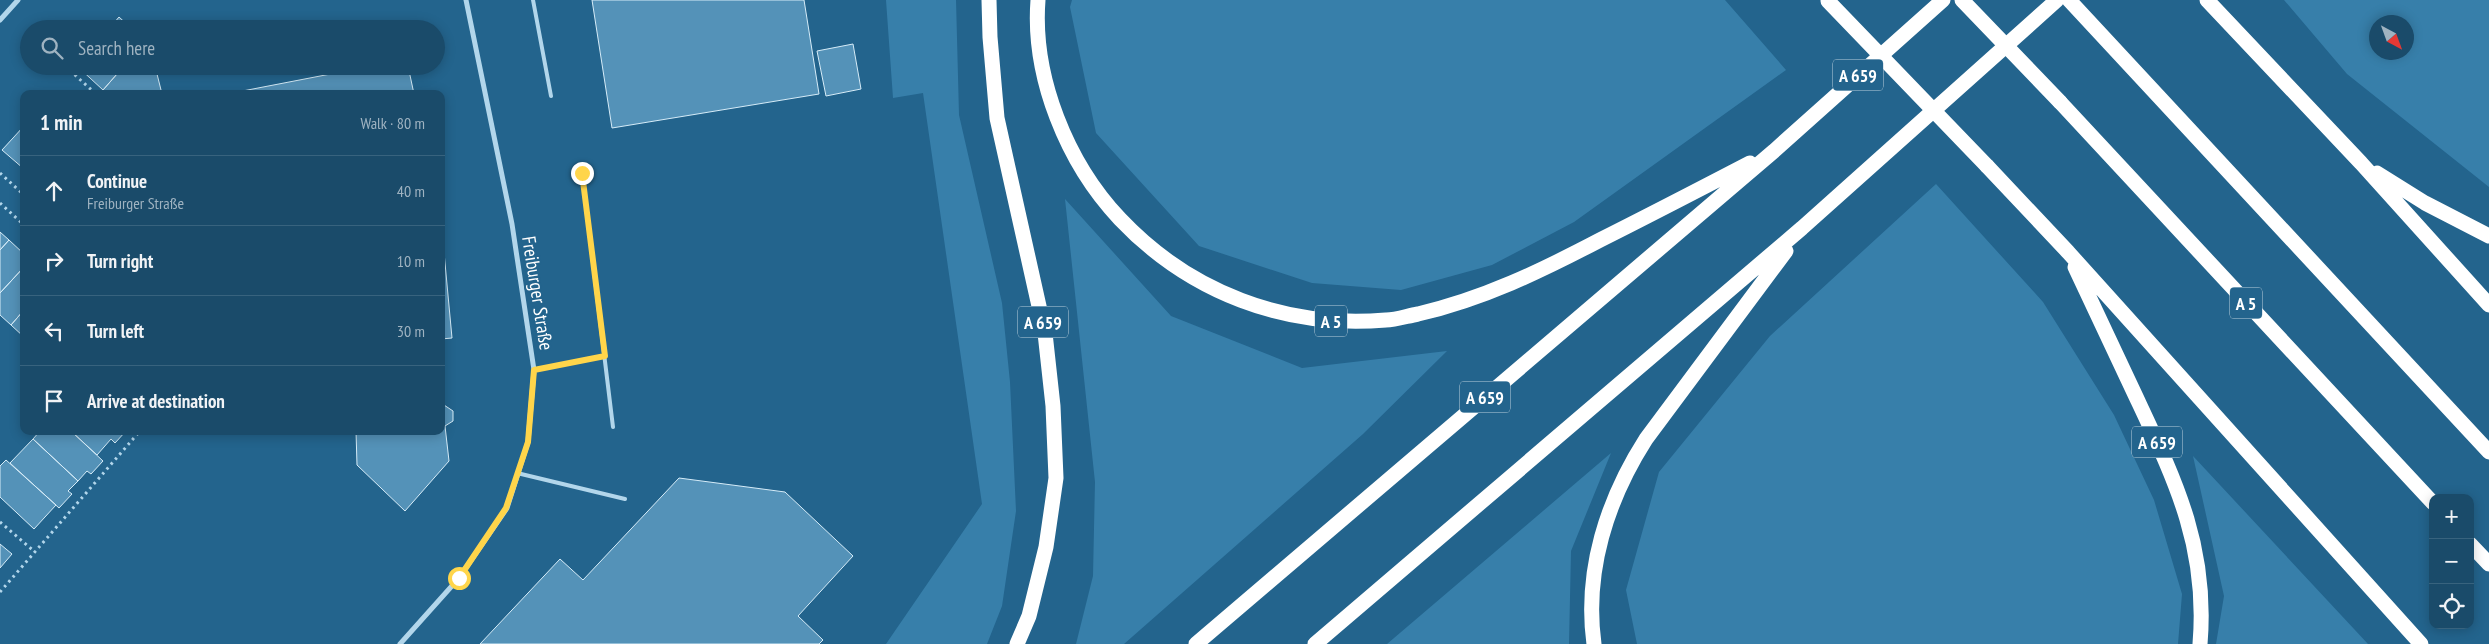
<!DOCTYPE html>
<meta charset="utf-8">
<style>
:root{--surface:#1a4b6a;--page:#275572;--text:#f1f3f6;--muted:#9fb3c1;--line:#38637e}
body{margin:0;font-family:"PT Sans Narrow",sans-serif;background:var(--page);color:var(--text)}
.controls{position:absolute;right:15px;bottom:15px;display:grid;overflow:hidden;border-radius:10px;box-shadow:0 2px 12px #0003}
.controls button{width:45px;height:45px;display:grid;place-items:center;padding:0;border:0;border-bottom:1px solid var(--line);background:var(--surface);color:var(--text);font:25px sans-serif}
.compass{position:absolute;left:2369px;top:15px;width:45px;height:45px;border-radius:50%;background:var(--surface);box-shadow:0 2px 12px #0003;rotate:139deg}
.stop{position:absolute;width:15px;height:15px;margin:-11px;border:4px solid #ffd54a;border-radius:50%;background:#fff}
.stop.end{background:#ffd54a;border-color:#fff;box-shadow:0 1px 5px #0008}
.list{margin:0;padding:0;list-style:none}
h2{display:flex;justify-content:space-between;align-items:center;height:65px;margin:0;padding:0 20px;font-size:21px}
h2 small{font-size:16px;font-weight:400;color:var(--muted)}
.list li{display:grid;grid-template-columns:32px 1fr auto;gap:15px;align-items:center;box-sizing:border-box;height:70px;padding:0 20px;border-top:1px solid var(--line)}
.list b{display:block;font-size:19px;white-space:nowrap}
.list p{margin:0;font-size:16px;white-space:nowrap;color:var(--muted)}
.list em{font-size:16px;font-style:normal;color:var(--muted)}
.icon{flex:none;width:28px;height:28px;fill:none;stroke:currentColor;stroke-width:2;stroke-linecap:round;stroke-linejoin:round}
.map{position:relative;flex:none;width:2489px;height:644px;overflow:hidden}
.search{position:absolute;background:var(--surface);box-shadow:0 2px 12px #0003;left:20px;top:20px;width:425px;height:55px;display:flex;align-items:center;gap:12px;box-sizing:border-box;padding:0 18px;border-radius:28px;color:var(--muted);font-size:19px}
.panel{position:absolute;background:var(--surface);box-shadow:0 2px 12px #0003;left:20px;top:90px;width:425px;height:345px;border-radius:10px}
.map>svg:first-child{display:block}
.green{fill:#377faa;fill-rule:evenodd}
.building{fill:#5492b8;stroke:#d6ecf8}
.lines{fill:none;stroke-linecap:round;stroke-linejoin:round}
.path{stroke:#b2d6eb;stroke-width:3;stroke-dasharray:2.5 4;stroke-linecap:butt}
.lane{stroke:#b2d6eb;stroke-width:4}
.street{stroke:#b2d6eb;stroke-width:5}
.highway{stroke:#fff;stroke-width:15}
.highway-bridge{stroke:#fff;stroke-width:15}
.route{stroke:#ffd54a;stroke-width:6}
.labels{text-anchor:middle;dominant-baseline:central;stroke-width:4;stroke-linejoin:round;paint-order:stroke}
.shield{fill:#23648d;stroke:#bdd0dd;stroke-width:1}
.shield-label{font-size:18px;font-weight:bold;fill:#fff}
.street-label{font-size:19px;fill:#fff;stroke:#23648d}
</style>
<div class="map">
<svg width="2489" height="644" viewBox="0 0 2489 644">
<rect width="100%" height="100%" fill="#23648d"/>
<path class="green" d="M886,0H956L959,115L1002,303L1010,382L1016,511L1002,606L987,644H886L982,504L923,93L893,98Z
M1072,0H1725L1786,70L1574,222L1492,265L1401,290L1312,283L1199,246L1096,133L1070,7Z
M2284,0H2489V187L2347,74ZM2376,22H2406V52H2376Z
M1936,184L2043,302L2114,415L2154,500L2182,594L2178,644H1637L1626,590L1659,472L1770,336Z
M1065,199L1171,316L1302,368L1447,351L1363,434L1124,644H1076L1093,576L1095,482Z
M1611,453L1571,551L1569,644H1387Z
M2193,456L2368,644H2216L2224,596Z"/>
<path class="building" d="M592,0H804L819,94L612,128Z
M119,17L132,29H109Z
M853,44L861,89L826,96L817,51Z
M77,66H124L103,90Z
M124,66H137L146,75L155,66L162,94H107L103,90Z
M372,66H408L414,94H227Z
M24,126V169L2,150Z
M0,232L9,240L0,250Z
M9,240L24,254V267L0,293V250Z
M444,252L452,338L441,339V253Z
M24,267V310L11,325L0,315V293Z
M24,310V337L11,325Z
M441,374L444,405L453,411V421L445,426L449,461L405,511L357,465L356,431H441Z
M40,431H71L103,461L91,474L87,471L78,481L33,439Z
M71,431H126L115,443L111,439L97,455Z
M33,439L78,481L68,491L72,494L59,508L10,463Z
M6,460L56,505L34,529L0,497V466Z
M679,478L785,492L853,556L798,616L823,640L819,644H480L560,559L583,580Z
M0,544L12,554L0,568Z"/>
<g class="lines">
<path class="path" d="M65,66L96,94
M0,173L24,195
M0,203L24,225
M0,522L35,552
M0,592L140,431"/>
<path class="lane" d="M533,0L551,96
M582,173L613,427
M534,370L605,356
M517,473L625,499"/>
<path class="street" d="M0,20L18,0
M400,644L459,578L507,508L528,442L534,370L512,224L466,0"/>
<path class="highway" d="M989,0L990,37L997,118L1045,333L1053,406L1056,478L1046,547L1029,616L1017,644
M1038,0C1032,77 1067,163 1120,219C1189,292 1285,329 1386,320C1396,320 1407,316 1418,314C1483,299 1541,271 1600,240C1650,215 1700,189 1750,163
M2069,0L2489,452
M2207,0L2361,163L2489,305
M2060,102L2433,503
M1987,166L2068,252L2421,644
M2377,173L2425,203L2489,236
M2075,267C2096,312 2117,357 2138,401C2177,484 2208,549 2200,644
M2470,544L2489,564
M1196,644L1774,151L1943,0
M1315,644L1802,228L2057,0
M1594,644C1584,571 1607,500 1646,439L1786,251"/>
<path class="highway-bridge" d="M1962,0L2060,102
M1828,1L1987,166"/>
</g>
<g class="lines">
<path class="route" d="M459,578L506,508L528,442L534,370L605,356L582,173"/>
</g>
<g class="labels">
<g class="shield">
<rect x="1833" y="59.5" width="50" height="31" rx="4"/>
<rect x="2230" y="287.5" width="32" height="31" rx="4"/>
<rect x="1315" y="305.5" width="32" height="31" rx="4"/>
<rect x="1018" y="306.5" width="50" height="31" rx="4"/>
<rect x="1460" y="381.5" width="50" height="31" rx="4"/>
<rect x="2132" y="426.5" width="50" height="31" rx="4"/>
</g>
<g class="shield-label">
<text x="1858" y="75">A 659</text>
<text x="2246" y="303">A 5</text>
<text x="1331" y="321">A 5</text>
<text x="1043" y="322">A 659</text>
<text x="1485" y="397">A 659</text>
<text x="2157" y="442">A 659</text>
</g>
<g class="street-label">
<text transform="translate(538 293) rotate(81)">Freiburger Straße</text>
</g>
</g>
</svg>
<div class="controls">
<button>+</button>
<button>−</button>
<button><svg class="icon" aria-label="locate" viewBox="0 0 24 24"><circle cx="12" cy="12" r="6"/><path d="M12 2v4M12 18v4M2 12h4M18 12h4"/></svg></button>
</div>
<svg class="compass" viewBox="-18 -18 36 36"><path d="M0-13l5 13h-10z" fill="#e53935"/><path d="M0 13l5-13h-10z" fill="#9fb3c1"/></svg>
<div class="stop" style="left:459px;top:578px"></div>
<div class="stop end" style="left:582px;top:173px"></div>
<div class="search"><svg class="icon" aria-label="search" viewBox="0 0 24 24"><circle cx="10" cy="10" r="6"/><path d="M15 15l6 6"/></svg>Search here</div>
<section class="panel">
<h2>1 min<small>Walk · 80 m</small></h2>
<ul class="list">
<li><svg class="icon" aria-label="ahead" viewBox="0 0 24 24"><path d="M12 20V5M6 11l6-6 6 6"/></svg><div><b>Continue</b><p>Freiburger Straße</p></div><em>40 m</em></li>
<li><svg class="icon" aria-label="right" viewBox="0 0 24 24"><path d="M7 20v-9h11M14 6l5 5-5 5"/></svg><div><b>Turn right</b></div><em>10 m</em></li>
<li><svg class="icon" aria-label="left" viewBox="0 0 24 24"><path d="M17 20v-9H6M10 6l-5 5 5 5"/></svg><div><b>Turn left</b></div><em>30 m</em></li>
<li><svg class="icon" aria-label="arrive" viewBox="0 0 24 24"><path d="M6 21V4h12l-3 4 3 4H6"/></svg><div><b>Arrive at destination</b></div></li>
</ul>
</section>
</div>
